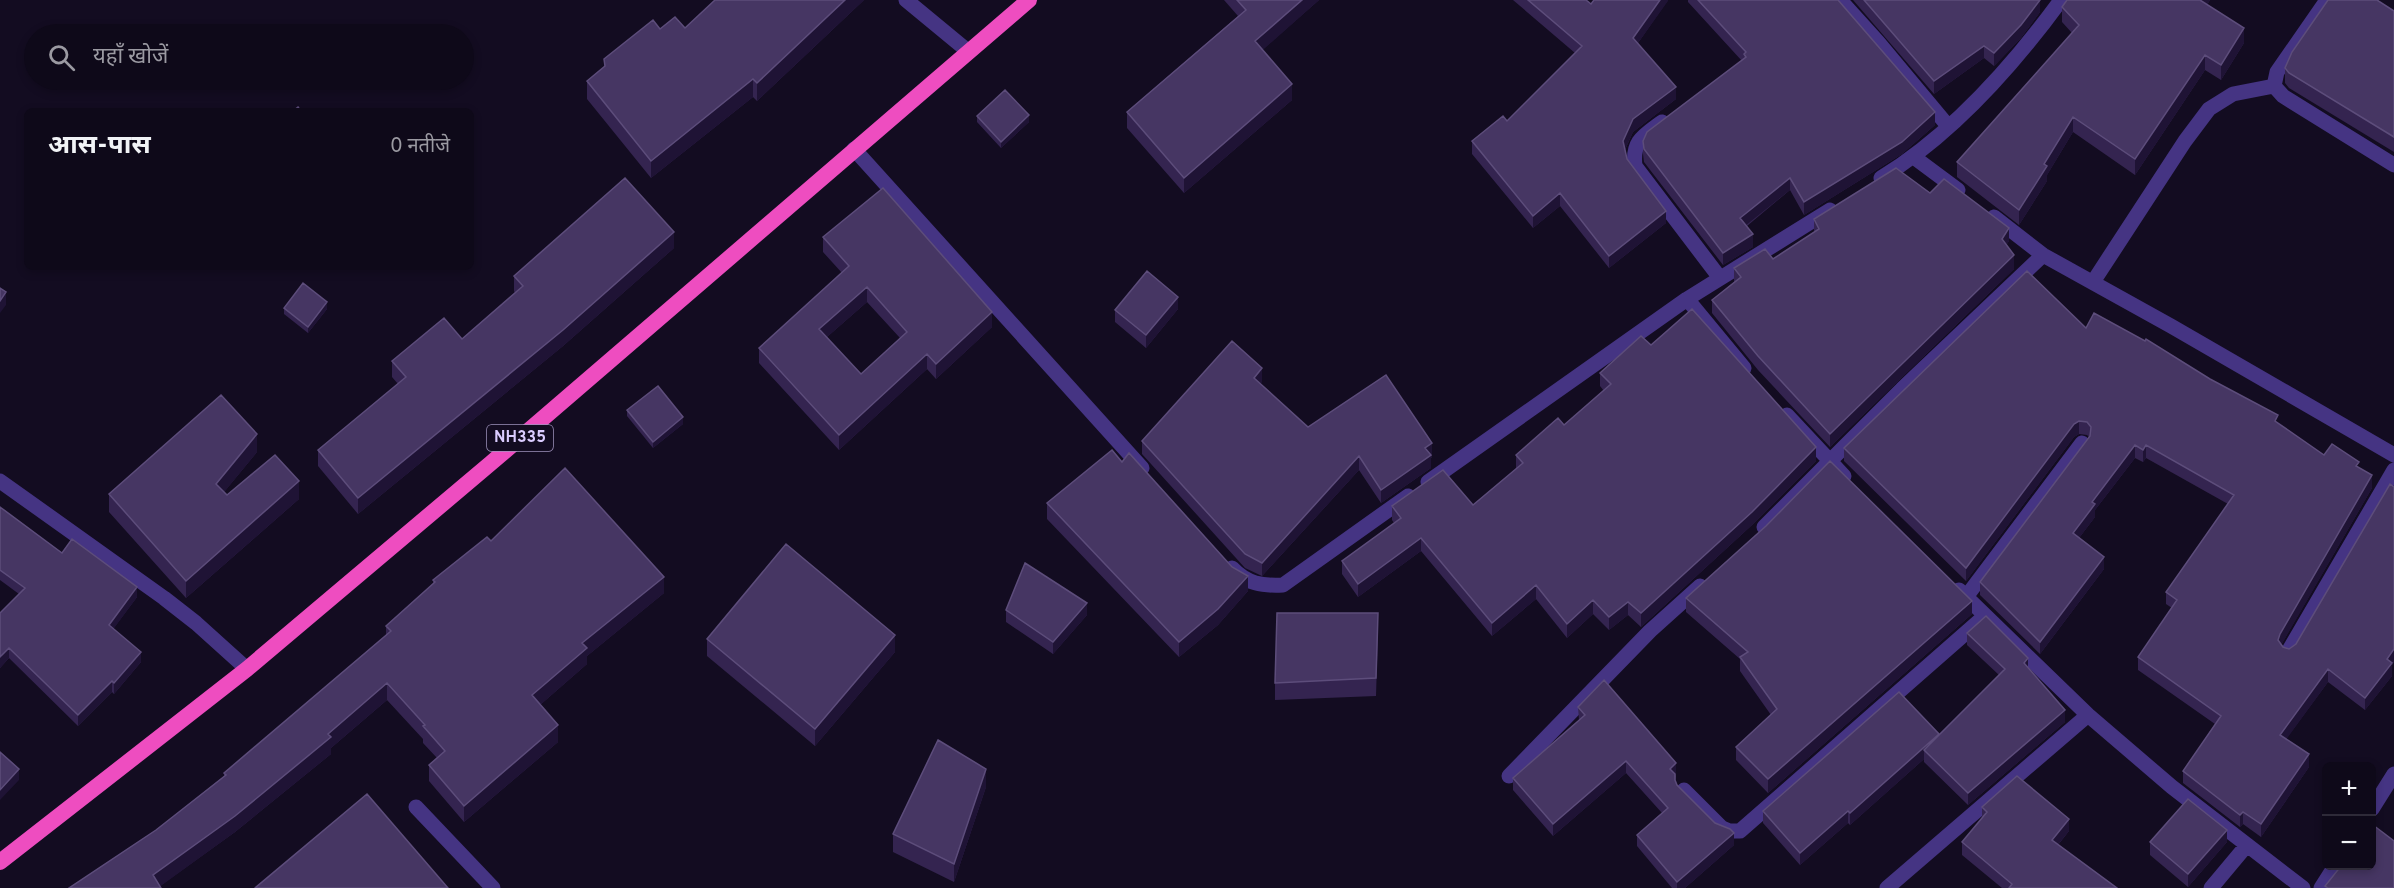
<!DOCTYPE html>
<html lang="hi">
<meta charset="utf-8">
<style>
:root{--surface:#0e0919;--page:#1c1726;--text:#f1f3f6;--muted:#9b9aa2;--line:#2e2a38}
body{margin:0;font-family:Overpass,"Noto Sans Devanagari",sans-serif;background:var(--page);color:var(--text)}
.controls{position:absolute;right:18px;bottom:18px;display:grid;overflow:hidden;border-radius:9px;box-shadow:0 3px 9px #0003}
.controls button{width:54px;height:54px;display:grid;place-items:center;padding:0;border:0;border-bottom:2px solid var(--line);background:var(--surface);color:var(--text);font:30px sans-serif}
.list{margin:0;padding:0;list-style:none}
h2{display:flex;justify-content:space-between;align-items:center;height:78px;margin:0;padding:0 24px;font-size:26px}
h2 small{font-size:20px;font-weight:400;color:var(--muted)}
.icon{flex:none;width:33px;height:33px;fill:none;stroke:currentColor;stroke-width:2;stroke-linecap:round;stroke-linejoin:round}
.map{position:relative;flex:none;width:2394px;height:888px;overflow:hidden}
.search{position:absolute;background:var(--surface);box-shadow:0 3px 9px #0003;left:24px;top:24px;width:450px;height:66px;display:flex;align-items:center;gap:15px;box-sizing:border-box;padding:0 21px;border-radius:33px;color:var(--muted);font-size:22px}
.panel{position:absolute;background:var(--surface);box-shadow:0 3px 9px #0003;left:24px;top:108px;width:450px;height:162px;border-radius:9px}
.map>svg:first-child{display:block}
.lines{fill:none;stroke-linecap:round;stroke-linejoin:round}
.minor{stroke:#453483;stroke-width:15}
.trunk{stroke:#ee4dc0;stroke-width:16}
.wall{fill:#342450;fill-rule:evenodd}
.shaded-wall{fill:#1f1335}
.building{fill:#463663;stroke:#5d4d7b;stroke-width:1.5;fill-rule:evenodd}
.labels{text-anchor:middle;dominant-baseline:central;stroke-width:6;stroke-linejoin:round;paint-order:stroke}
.shield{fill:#130c21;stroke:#9f92bc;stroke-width:1.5}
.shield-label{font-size:16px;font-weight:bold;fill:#dbccff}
</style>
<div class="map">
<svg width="2394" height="888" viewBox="0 0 2394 888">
<rect width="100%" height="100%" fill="#130c21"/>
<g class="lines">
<path class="minor" d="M906,0L969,52
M1840,0L1878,42L1948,126
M2327,0L2277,72L2274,86L2283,96L2394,165
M1662,122C1643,136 1632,141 1635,166L1720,278
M854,149L1142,468
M1915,158L1958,190
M1881,178C1953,134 2012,67 2061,0
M1994,217L2043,255L2171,326L2394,455
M2093,282L2185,141L2209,109L2233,94L2274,86
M1687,299L1744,368
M1787,415L1844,476
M0,481L164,598L196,623L247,669
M1428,482L1687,299L1830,210
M1764,527L1902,389L2043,255
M1232,568C1247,584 1262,586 1283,585L1408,496
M1959,590L2088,715L2172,787L2303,888
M1966,597L2082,443
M2288,652L2394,470
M1509,776L1650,631L1700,586
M1684,790L1722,828L1729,831H1740L1985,616
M416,807L493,888
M2372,809L2394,774
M1887,888L2088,715
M2211,888L2247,845
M2321,888L2335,866"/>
<path class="trunk" d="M0,862L247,669L491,463L1029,0"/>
</g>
<path class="wall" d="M864,0L757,101L753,97L651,178L587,99V81L604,67V59L660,29L685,28Z
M1224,0H1319L1262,50L1292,100L1184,193L1127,128V112L1238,16Z
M1513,0H1586L1591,4L1668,0L1638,43L1676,99L1633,132L1625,150L1627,159L1666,223L1609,268L1560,206L1533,228L1472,154V141L1507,121L1575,53Z
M1688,0H1838L1935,125L1902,154L1804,215L1790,190L1747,226L1753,247L1723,265L1644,162L1643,154V141L1742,61L1688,2Z
M1853,0H2040V12L2021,38L1994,66L1984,58L1934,94Z
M2067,0H2210L2207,5L2244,43L2221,80L2205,70L2135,175L2073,132L2047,175V181L2019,225L1957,177V162L2072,33L2062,22V7Z
M2394,11V152L2289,88L2285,83V68Z
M977,116L1029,122L1001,148L977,122Z
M1930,193L2009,241L2006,245L2014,269L1830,447L1758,370L1712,313V300L1734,282V268L1773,259L1814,232V219Z
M823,237L992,327L936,379L927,369L839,450L759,363V348L842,273L823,252ZM867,302L900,338L861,374L827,337Z
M674,248L563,346L358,514L318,466V450L398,384L392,377V361L462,339L515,293L514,291V276Z
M284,308L327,309L308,333L284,314Z
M1178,309L1146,348L1115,322V310Z
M2086,328L2278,423L2324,455L2359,468L2372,488L2281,645L2283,647L2289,649L2296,644L2394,487V662L2392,665V676L2365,710L2328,682L2286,739L2309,767L2261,837L2243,824L2240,827L2183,783V771L2215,724L2138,670V657L2172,608L2166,604V592L2228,504L2146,458L2143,462L2135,458L2095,510V517L2079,538L2104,569L2040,654L1980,595V582L2089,437L2087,435L2079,434L2074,437L1966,581L1844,461V448Z
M1651,345L1816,461L1752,525L1641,627L1628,615L1609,630L1593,614L1567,638L1536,599L1492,636L1421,551L1358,597L1342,574V561L1394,523L1392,520V506L1473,505L1516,469V455L1564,425L1604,391L1600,386V373Z
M1262,382L1260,384L1308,427L1432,457L1431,458V468L1381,503L1359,470L1262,576L1245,568L1142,454V441Z
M627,410L683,424L653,448L627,416Z
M257,452L224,492L227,495L299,499L186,598L109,512V494Z
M1122,462L1248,591L1218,625L1179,657L1047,519V503Z
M0,507L62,553L137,597L113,629L141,662L114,694L112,692L78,726L9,658L0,668V613L19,594L0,580Z
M491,541L664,593L587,656V664L540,705L558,742L464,822L429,781V765L437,758L423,743V739L387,700L331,748V754L235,832L160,886L69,888L156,830L224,776V773L386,635V626L433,584V580Z
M1686,598L1972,614L1768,793L1736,760V747L1771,715L1740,671V659L1686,612Z
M1006,610L1087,615L1053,654L1006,622Z
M1378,631L1376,696L1275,700V683Z
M1967,633L2028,668L2065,722L1968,805L1924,762V759L1850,825L1848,823L1800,865L1763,823V811L1939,736L1999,675L1967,645Z
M707,639L895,652L815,746L707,656Z
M1578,707L1676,775L1675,782L1677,785L1734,845L1685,888H1672L1637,846V835L1662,813L1626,773L1553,836L1513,790V778L1579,720Z
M986,787L954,882L893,852V834Z
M1982,807L2069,831L2058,845L2117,888H2002L1962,855V842L1982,818Z
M2150,842H2227L2188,887L2150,855Z"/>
<path class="shaded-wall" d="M845,0H864L757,101V83Z
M1302,0H1319L1255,57V41Z
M1660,0H1668V1L1633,50V38Z
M2040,0V12L2021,38L1994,66V53Z
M2200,0H2210L2200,16Z
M2244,28V43L2221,80V65Z
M1984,46V58L1934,94V81Z
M2205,55V70L2135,175V159Z
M753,79V97L651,178V161Z
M1292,84V100L1184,193V178Z
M1676,87V99L1633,132L1623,154V141L1633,119Z
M1935,112V125L1902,154L1804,215V202Z
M1029,115V122L1001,148V142Z
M2073,117V132L2047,175V181L2019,225V210L2044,164Z
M1790,178V190L1740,230V218Z
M1560,193V206L1533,228V216Z
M1666,211V223L1609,268V256Z
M2009,228V241L2002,253V239Z
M674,232V248L563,346L358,514V498Z
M1753,234V247L1723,265V253Z
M2014,255V269L1830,447V434Z
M867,287V302L819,344V329Z
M6,292V305L0,313V301Z
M1178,297V309L1146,348V335Z
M327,302V309L308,333V327Z
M992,312V327L936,379V364Z
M927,354V369L839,450V435Z
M1262,368V382L1254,392V378Z
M683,417V424L653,448V442Z
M2079,421V434L2074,437L1966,581V568L2074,424Z
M257,434V452L216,502V484Z
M1432,443V457L1431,458V468L1381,503V490L1425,448Z
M2135,445V458L2095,510V517L2073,546V533L2092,502Z
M2146,445V458L2143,462V450Z
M1816,447V461L1752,525L1641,627V613Z
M1359,456V470L1262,576V563Z
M2372,475V488L2280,647L2278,640L2280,634Z
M299,481V499L186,598V581Z
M1421,538V551L1358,597V584Z
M2104,557V569L2040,654V642Z
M1248,576V591L1218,625L1179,657V642Z
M664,577V593L587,656V664L532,712V695L582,643Z
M1536,585V599L1492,636V623Z
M137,587V597L109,635V625Z
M1593,600V614L1567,638V624Z
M1972,601V614L1768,793V779Z
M1628,602V615L1609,630V617Z
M1087,603V615L1053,654V642Z
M895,635V652L815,746V729Z
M9,648V658L0,668V657Z
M2394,649V662L2392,665V676L2365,710V698Z
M141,652V662L114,694V683Z
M2028,658V670L2024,663Z
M2328,669V682L2280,748V735Z
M112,681V692L78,726V715Z
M387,683V700L331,748V754L235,832L158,888L153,875L328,734Z
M2065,710V722L1968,805V793Z
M558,725V742L464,822V806Z
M1939,734V746L1924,750V759L1850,825V813Z
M2309,754V767L2261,837V824Z
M1626,761V773L1553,836V824Z
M1676,763V775L1675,776V786L1670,769Z
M19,769V780L0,800V790Z
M986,769V787L954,882V864Z
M1848,811V823L1800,865V853Z
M2243,812V824L2240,827V815Z
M2069,819V831L2052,852V840Z
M2227,830V842L2188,887V874Z
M1734,833V845L1685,888H1677V882Z"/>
<path class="building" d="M715,0H845L757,83L753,79L651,161L587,81L605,66L604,59L653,20L660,29L675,17L685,28Z
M1237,0H1302L1255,41L1292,84L1184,178L1127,112L1246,10Z
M1528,0H1586L1591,4L1594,0H1660L1633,38L1676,87L1633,119L1623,141L1627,159L1666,211L1609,256L1560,193L1533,216L1472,141L1503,116L1507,121L1582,46Z
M1698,0H1838L1935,112L1902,142L1804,202L1790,178L1740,218L1753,234L1723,253L1644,149L1643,141L1647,132L1746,57L1744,54L1746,52Z
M1864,0H2040L2021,25L1994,53L1984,46L1934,81Z
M2067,0H2200L2244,28L2221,65L2205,55L2135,159L2073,117L2044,164L2047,166L2019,210L1957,162L2079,25L2062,7Z
M2328,0H2377L2394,11V137L2289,73L2285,68L2292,52Z
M1005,90L1029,115L1001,142L977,116Z
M298,107L301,111H293Z
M1896,168L1930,193L1944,179L2009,228L2002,239L2014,255L1830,434L1758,356L1712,300L1741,277L1734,268L1765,249L1773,259L1819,229L1814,219Z
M625,178L674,232L563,330L358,498L318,450L406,377L392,361L444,318L462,339L523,286L514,276Z
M883,188L992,312L936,364L927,354L839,435L759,348L849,266L823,237ZM867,287L907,332L861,374L819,329Z
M1147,271L1178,297L1146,335L1115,310Z
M2027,271L2086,328L2094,313L2145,341L2146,339L2210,379L2278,415L2275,421L2324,455L2332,444L2359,462L2356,466L2372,475L2280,634L2278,640L2283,647L2289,649L2296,644L2390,484L2394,487V649L2387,659L2392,663L2365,698L2328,669L2280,735L2309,754L2261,824L2243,812L2240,815L2183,771L2221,716L2138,657L2177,600L2166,592L2234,495L2146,445L2143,450L2135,445L2092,502L2095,504L2073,533L2104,557L2040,642L1980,582L2090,436L2091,427L2087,422L2079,421L2074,424L1966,568L1844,448Z
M303,283L327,302L308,327L284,308Z
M0,288L6,292L0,301Z
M1692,309L1816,447L1752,512L1641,613L1628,602L1609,617L1593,600L1567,624L1536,585L1492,623L1421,538L1358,584L1342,561L1401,518L1392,506L1443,470L1473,505L1523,463L1516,455L1558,418L1564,425L1611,384L1600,373L1641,336L1651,345Z
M1232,341L1262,368L1254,378L1308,427L1386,375L1432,443L1425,448L1431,455L1381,490L1359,456L1262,563L1245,554L1142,441Z
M658,386L683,417L653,442L627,410Z
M221,395L257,434L216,484L227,495L275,455L299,481L186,581L109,494Z
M1112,450L1122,462L1129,453L1232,567L1248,576L1218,609L1179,642L1047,503Z
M1830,461L1972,601L1768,779L1736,747L1777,709L1740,657L1748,652L1686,598L1766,526Z
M565,468L664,577L582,643L587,648L532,695L558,725L464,806L429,765L445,751L423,726L425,725L387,683L328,734L331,737L235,816L153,875L161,888H69L156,830L226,775L224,773L391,631L386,626L435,582L433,580L487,537L491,541Z
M0,507L62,553L72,539L137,587L109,625L141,652L114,683L112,681L78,715L9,648L0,657V613L25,588L0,570Z
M786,544L895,635L815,729L707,639Z
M1025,563L1087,603L1053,642L1006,610Z
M1277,613H1378L1376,678L1275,683Z
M1986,616L2028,658L2024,663L2065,710L1968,793L1924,750L2005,669L1967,633Z
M1604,680L1676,763L1670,769L1675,774V780L1677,785L1715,823L1730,829L1734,833L1677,882L1637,835L1668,808L1626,761L1553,824L1513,778L1585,715L1578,707Z
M1899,692L1939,734L1850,813L1848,811L1800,853L1763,811Z
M938,740L986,769L954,864L893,834Z
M0,752L19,769L0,790Z
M2017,776L2069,819L2052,840L2117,888H2009L2012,884L1962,842L1987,812L1982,807Z
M367,794L448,888H255Z
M2188,799L2227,830L2188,874L2150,842Z
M2373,825L2394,841V888H2328L2325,886L2341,866H2372V827Z"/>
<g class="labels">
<rect class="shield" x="487" y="425" width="66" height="26" rx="4.5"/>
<g class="shield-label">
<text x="520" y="438">NH335</text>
</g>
</g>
</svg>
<div class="controls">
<button>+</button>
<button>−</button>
</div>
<div class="search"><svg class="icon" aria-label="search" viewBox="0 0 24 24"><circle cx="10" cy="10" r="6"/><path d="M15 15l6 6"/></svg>यहाँ खोजें</div>
<section class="panel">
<h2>आस-पास<small>0 नतीजे</small></h2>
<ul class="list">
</ul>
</section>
</div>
